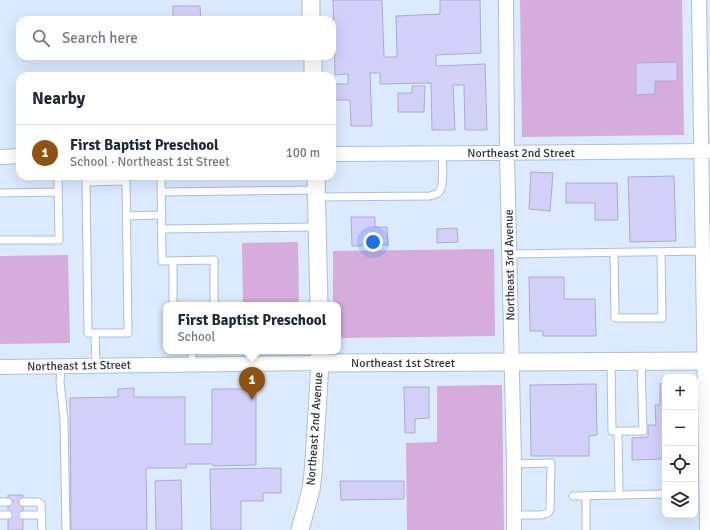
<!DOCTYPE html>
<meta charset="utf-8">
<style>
:root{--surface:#fff;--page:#f2f2f3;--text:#1f2937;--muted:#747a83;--line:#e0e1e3;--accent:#8e5211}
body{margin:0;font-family:Signika,sans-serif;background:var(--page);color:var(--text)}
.controls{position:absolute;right:12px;bottom:12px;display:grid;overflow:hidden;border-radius:8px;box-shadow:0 4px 16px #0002}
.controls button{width:36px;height:36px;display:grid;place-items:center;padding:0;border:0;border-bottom:1px solid var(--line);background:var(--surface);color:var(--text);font:20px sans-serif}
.you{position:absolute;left:373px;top:242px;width:14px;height:14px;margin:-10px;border:3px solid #fff;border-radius:50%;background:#1a73e8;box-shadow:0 0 0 6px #1a73e833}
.badge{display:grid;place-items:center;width:26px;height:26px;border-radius:50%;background:var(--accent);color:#fff;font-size:13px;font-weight:700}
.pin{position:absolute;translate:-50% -33px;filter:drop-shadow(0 1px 2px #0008)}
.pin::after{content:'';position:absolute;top:21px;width:14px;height:12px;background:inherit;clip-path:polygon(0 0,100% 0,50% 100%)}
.popup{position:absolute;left:163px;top:302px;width:178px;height:52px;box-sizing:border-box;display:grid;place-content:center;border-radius:8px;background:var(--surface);filter:drop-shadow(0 1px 3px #0005);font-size:13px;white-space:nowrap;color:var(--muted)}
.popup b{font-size:15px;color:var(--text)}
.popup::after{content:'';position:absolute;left:50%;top:100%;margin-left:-8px;border:8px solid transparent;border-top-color:var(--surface)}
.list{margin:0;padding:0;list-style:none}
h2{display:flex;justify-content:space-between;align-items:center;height:52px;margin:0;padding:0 16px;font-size:17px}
h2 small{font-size:13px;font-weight:400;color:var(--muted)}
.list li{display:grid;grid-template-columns:26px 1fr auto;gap:12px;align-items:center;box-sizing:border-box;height:56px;padding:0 16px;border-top:1px solid var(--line)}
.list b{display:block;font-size:15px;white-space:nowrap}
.list p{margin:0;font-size:13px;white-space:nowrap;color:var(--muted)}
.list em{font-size:13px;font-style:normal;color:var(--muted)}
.icon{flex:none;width:22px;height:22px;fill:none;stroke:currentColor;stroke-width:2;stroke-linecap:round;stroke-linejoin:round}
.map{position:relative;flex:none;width:710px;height:530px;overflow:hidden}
.search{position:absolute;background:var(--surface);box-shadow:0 4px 16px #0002;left:16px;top:16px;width:320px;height:44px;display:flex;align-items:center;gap:10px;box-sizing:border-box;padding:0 14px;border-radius:12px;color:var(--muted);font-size:15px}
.panel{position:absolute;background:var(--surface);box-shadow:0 4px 16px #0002;left:16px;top:72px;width:320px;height:108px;border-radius:12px}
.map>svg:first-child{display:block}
.green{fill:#d5acdb}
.building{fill:#d2cff9;stroke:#aeacc8}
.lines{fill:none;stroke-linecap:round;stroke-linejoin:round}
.service-casing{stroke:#adbfd7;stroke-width:9}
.minor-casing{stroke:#adbfd7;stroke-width:16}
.tertiary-casing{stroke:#adbfd7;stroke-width:19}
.service{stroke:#fff;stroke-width:7}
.minor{stroke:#fff;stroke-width:14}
.tertiary{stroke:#fff;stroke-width:17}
.labels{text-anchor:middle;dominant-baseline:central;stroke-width:3;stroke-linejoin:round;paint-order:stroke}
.street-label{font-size:12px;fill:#2e353f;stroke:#fff}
</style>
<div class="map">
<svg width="710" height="530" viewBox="0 0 710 530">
<rect width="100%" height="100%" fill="#dbeaff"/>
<path class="green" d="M520,0H682L684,135L522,137Z
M298,242L299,305H243L242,243Z
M494,249L495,336L338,338V305H333V251Z
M68,255L70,343L0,344V256Z
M502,385L504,530H407L406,443L437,442V386Z"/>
<path class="building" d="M333,0H382L384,57H397L396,16L440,14V0H480L481,53L436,55V66L485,64L487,130H465L464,85H453L455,130H432L431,83L380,84V73H370L372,126H351L350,100H333L332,84H348V74L335,75Z
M173,6H200L201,20H173Z
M677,62V81H655V94L636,95V63Z
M412,86H425L424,112H398V93H412Z
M531,172L553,173L550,211L529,209Z
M674,176L676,241L630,242L628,177Z
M566,183H617L618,220H595V203H566Z
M351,217H375V227H387L388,245L352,246Z
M457,228L458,242L437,243V229Z
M529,277H564V299H595L596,336H543V331H530Z
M665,383V459L632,460V438L648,437V425H656L655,405H660V384Z
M596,384L597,435L589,436V456H531L530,385Z
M404,387H429V418L415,419V433H405Z
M134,388V397H185V444H212V389H256V465L213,466V464H186V468H146L147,530H71L70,398L118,397V389Z
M281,468V493H263V501H241V530H211L210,469Z
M181,480L182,530H156L155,481Z
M340,481H404V499L341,500Z
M8,495H23V530H8Z"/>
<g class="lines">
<defs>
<path id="service" d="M86,176V182L88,333H128L126,181L86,182
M161,176L162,261L214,260V305
M161,192L317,190
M0,193L58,192
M317,197L430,196C433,195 437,194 439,192C445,186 442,162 442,153
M126,216L162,215
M162,229L317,227
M0,240H59L58,176
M614,253L615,318H662L661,252
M509,254L703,251
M173,261V305
M95,333L96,366
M192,351V365
M611,362L612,431H643L641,362
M61,367L60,382L64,420L66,530
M514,464L551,463L550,509L548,513L541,515H514
M619,495L665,494
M573,496L619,495L618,431
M586,496V530
M0,502H8
M23,502H38L41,504L42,530
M0,515H8
M23,515H42"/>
<path id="minor" d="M506,0L507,153L514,464V530
M699,0L707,530
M332,154C458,153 584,153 710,151
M0,157L20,156
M0,367L320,363"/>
<path id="tertiary" d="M311,0V20
M313,56V76
M316,176L319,305
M320,363L710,361
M300,530L311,490L313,474L316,428L320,363L319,351"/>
</defs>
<use href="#service" class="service-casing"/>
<use href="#minor" class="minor-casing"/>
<use href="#tertiary" class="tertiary-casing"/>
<use href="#service" class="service"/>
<use href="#minor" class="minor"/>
<use href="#tertiary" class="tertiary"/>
</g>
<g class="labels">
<g class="street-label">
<text x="521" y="153">Northeast 2nd Street</text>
<text transform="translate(510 265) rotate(-91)">Northeast 3rd Avenue</text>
<text x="403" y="363">Northeast 1st Street</text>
<text transform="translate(79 366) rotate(-1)">Northeast 1st Street</text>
<text transform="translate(315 429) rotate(-86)">Northeast 2nd Avenue</text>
</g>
</g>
</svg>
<div class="controls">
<button>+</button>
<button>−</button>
<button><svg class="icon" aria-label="locate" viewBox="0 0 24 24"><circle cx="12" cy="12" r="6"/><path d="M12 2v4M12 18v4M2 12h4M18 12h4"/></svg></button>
<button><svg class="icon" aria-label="layers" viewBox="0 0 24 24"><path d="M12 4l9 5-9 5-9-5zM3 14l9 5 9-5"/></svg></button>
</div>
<div class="you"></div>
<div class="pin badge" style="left:252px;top:400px">1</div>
<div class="popup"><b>First Baptist Preschool</b>School</div>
<div class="search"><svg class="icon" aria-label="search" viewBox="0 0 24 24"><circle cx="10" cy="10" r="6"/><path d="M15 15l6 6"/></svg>Search here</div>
<section class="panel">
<h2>Nearby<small></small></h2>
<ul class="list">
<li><span class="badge">1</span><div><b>First Baptist Preschool</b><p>School · Northeast 1st Street</p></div><em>100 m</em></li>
</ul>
</section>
</div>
